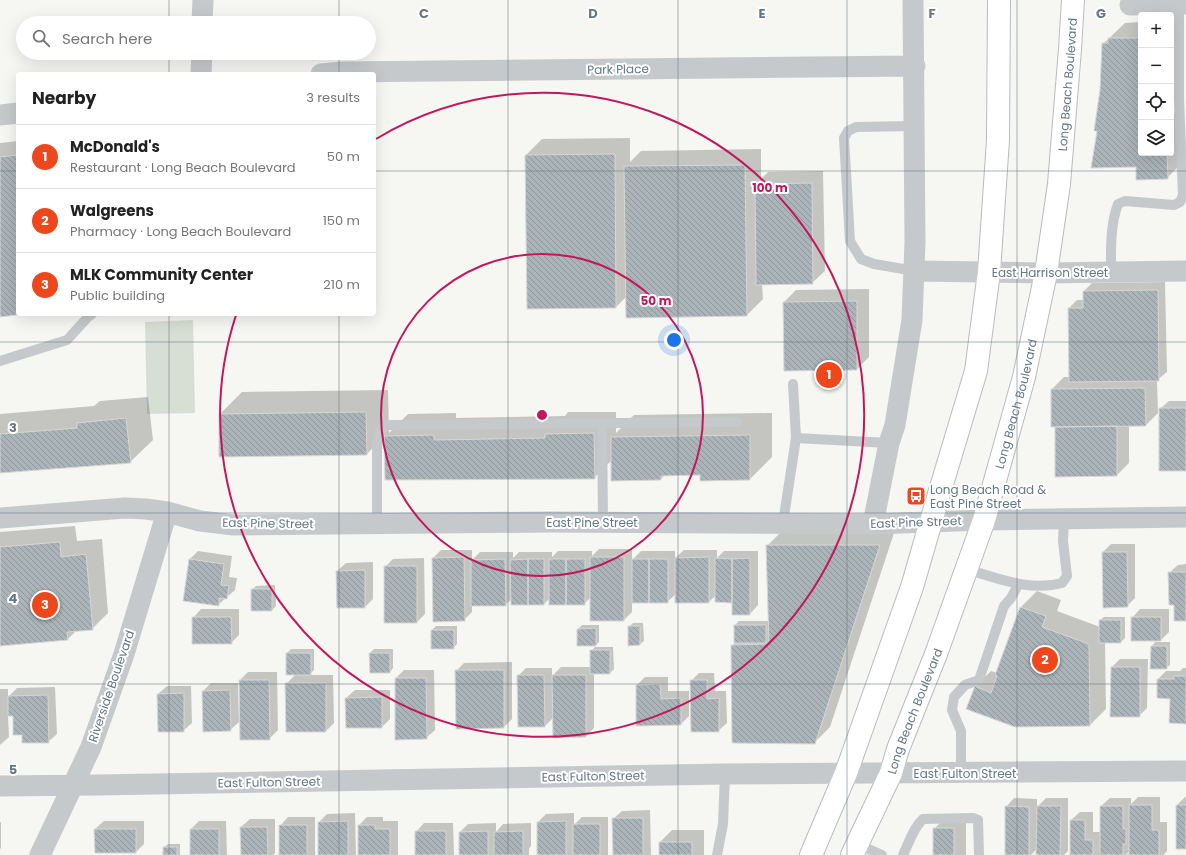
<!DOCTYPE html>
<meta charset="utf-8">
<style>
:root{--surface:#fff;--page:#f6f6f6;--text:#222;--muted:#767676;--line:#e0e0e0;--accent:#ed471b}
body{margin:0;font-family:Poppins,sans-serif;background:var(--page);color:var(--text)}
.controls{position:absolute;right:12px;top:12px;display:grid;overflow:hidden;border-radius:4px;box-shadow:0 4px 16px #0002}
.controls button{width:36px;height:36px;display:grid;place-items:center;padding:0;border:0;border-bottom:1px solid var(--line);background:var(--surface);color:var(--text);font:20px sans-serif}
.you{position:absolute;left:674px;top:340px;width:14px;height:14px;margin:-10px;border:3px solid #fff;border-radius:50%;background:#1a73e8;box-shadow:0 0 0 6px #1a73e833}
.badge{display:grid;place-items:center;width:26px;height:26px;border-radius:50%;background:var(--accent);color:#fff;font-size:13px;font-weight:700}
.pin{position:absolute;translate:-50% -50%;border:2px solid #fff;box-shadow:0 1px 4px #0006}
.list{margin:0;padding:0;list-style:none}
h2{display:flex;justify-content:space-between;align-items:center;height:52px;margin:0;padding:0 16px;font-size:17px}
h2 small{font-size:13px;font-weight:400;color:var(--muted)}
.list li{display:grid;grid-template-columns:26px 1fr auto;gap:12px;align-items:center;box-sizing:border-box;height:64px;padding:0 16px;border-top:1px solid var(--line)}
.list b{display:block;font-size:15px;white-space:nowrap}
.list p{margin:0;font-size:13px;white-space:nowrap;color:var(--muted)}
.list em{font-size:13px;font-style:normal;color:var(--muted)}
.icon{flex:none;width:22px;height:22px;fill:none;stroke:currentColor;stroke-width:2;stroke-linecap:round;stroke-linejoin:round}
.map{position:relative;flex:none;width:1186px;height:855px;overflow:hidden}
.search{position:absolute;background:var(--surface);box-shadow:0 4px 16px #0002;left:16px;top:16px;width:360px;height:44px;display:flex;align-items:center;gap:10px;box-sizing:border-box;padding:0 14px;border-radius:22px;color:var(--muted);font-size:15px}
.panel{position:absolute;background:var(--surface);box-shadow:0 4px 16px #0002;left:16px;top:72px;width:360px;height:244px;border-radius:4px}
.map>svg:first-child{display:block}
.garden{fill:#d7ded3}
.shadow{fill:#0003}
.building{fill:url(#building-back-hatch);stroke:#d7d7d5}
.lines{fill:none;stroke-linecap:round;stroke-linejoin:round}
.primary-casing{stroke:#b8bcc0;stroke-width:24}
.service{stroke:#c5c9cc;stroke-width:10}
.minor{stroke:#c5c9cc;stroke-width:21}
.primary{stroke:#fff;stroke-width:22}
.grid{fill:none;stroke:#637785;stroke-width:1;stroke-opacity:0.55}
.ring{fill:none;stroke:#c2185b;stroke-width:2}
.labels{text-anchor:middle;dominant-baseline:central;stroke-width:4;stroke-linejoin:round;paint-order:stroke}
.street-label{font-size:12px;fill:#637785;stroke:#fff}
.poi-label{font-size:12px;fill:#637785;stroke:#fff;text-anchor:start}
.grid-label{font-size:13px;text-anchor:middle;font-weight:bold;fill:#637785;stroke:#fff;stroke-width:4;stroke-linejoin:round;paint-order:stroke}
.centre{fill:#c2185b;stroke:#fff;stroke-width:2}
.ring-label{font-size:12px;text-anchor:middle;font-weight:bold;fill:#c2185b;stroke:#fff;stroke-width:4;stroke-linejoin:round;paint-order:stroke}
</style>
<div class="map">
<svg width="1186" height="855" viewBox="0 0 1186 855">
<defs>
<pattern id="building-back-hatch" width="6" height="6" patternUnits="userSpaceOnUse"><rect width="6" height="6" fill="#abb4b9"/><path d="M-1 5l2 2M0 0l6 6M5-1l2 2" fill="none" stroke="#8f979c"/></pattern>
</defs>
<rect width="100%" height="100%" fill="#f6f6f2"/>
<path class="garden" d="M193,320L195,413L147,414L145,322Z"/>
<path class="shadow" d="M1141,22V153H1171V114H1182L1183,162L1167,178L1137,166L1098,130L1103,44L1125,23Z
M630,138V162L641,151L761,149V179L768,172L823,171L825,271L812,283L762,284L763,299L747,315L627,296L616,307L526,155L542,139Z
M18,141V314L0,316V143Z
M1165,282L1167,372L1157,380L1158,413L1146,425H1129V463L1117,475L1056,476V426L1052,389L1064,377H1070L1069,308L1077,300H1084V291L1092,283Z
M869,289V357L857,369L785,370L784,302L796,290Z
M388,390L389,433L408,414L456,413V418L565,416L568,412H616V433L634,415L772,413V457L750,479L701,474L665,475L661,479L612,460L594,478L386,479L385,435L367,454L220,414L242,392Z
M148,397L153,440L130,462L0,472V414L94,406L100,401Z
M1169,401H1186V469L1160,409Z
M75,526L77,541L102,539L108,613L92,629L76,631L68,639L0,645V532Z
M783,530H895L830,727L814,743L732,646L735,642V625L739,621H769L767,546Z
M1111,544H1135V598L1127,606L1104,607L1103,552Z
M599,549H632V560L641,551H675V558L684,550H717V558L724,551H758V605L750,614L733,602L716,595L709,602L676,594L667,602H632V612L624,620L591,597L584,604L550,598L544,604H512V599L505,605H472V612L464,620L433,558L441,550H472V560L480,552H513V558L519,552H552V557L558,551H592V556Z
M198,551L232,556L229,577L237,578L235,590L218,605L190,559Z
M424,558L425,614L417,622L385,567L393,559Z
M373,562V599L365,607L337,571L346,563Z
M1186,564V620L1169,573L1178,565Z
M275,585L276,606L272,610L252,590L256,586Z
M1037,591L1061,600L1057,611L1100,627V620L1104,617H1125V638L1121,642H1105L1106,709L1090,725L1015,726L975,687L991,671L997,673L1021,607Z
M201,609H239V635L231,643L193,618Z
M1140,609H1169V632L1161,640L1132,618Z
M633,623H643L644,641L640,644L629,627Z
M582,625H599V642L596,645L578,629Z
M436,626H457V644L453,648L432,630Z
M1155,642H1170V665L1166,668L1152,646Z
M595,647H613L614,669L610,673H594V728L586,736L554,737L553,718L545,726L518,676L526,668H552V676L561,667H591V651Z
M291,649H314V670L309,675H333L334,723L326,731L286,684L296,674L287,653Z
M374,649H393V668L390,672H371L370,653Z
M1120,659H1148L1147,708L1139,716L1112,667Z
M512,662V719L504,727L456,671L464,663Z
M1183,668H1186V723L1158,679L1166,671H1180Z
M404,670H434L435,730L426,738L396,678Z
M248,672H277L278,730L269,739L240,680Z
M699,673H714L715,691H726L727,723L718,731L691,681Z
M645,677H668V691H689V716L681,724L637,725V685Z
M211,683H238L239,722L230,730L203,691Z
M167,686H191L192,723L183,731L158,694Z
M55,687L57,734L48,742L23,734L14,715H8L9,737L0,745V689H8V697L17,688Z
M355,690H390V719L382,727L346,698Z
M1138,797H1160V822H1167V851L1163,855H1130V851L1126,855H1071V820L1080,812H1093V832H1101V806L1110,798H1131V804Z
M1185,797H1186V848L1177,805Z
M1014,798L1037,799V807L1046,798H1068V851L1064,855H1037V849L1031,855H1006V807Z
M650,810L651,855H614L613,819L622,811Z
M355,813L356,855H319V822L327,814Z
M574,813V825L582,817H608V855H538V822L546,814Z
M288,817H315V855H280V826Z
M367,817H383V821H398V855H359V825Z
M946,817H966V855H934V829Z
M250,819H275V853L273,855H242L241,827Z
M104,821H144V844L136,852L95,829Z
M199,821H226L227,855H191V829Z
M0,822H1V848L0,849Z
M424,823H453L454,855H416V832Z
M496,823V832L503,824L531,823V846L529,849V855H460V832L468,824Z
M672,830H704V855H660V842Z
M168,844H180V855H164V847Z"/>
<path class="building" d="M1108,38H1141V153H1167L1168,179L1136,180V167L1091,168L1097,131H1094L1100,90L1102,43H1108Z
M615,154L616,308L527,309L525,155Z
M18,155V314H25L0,317V157Z
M745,165L747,316L626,318L624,166Z
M812,183L813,284L756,285L755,184Z
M1158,290L1159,381L1069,382L1068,308H1083V291Z
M857,301V370L784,371L783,302Z
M1145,388L1146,426L1051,427V389Z
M1159,408H1186V471H1159Z
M366,412L367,455L219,457V414Z
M126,418L131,463L0,473V434L77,428V423Z
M1117,426V476L1055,477V427Z
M594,433L595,479L385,480L384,436L434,435V440L545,438V434Z
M750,435V480L700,481V475L661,476V480L611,481V437Z
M60,542L61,557L86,554L93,630L67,632L68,640L0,646V547Z
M766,545H880L815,744L732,743L731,645L769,644Z
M1102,552H1127L1128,607L1103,608Z
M464,557L465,621L433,622L432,558Z
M590,557H624V621H590Z
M709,557V603H675V558Z
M715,558L732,559V603L715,602Z
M750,558V615H732V559Z
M189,559L224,564L221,585L229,586L227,599L219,598V606L183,601Z
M505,559L506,606H471V560Z
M528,559H544V605H528Z
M528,559V605H511L510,560Z
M549,559H566V605H549Z
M566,559H585V605H566Z
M632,559H649V603H632Z
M649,559H668V603H649Z
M384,566H417V623H384Z
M365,570V608H337L336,571Z
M1168,572H1186V621H1174V605H1169Z
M251,589H272V611H251Z
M1020,607L1046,616L1042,627L1089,644L1090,726L1015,727L966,709L975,686L991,693L997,676L995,675Z
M192,617H231L232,644H192Z
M1131,617H1161V641H1131Z
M1099,620H1121V643H1099Z
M734,625H766V643H734Z
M628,626H640V645L628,646Z
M596,628V646H577V629Z
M431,630H454V649H431Z
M1151,646H1167V669H1150Z
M590,650H610V674H590Z
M286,653H311V675H286Z
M369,653H390V673H370Z
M1111,667H1140V717H1110Z
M455,670H504V728L456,729Z
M517,675H544L545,727H518Z
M552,675H586V737L553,738Z
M1174,676H1186V724L1169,723L1170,699L1157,698V679H1174Z
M395,678H426L427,739L395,740Z
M239,680H269L270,740H240Z
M690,680H707V699L719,698V732H691Z
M285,683H326V732H286Z
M660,684L661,699L681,698V725L636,726V685Z
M230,690L231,731L203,732L202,691Z
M184,693V732H158L157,694Z
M48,695L49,743H22V735H13V716H8V696Z
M382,697V728H346L345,698Z
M1129,805H1152V830H1159V855H1129Z
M1176,805H1186V849H1176Z
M1005,806L1029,807V855H1005Z
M1037,806H1061L1060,855H1036Z
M1100,806H1123V829H1126V844H1123V855H1100Z
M612,818H643V855H613Z
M1070,820H1085V840H1093V855H1070Z
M348,821V855H318V822Z
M566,821V855H537V822Z
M573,824H600V855H573Z
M279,825H307V855H279Z
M358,825H375V829H390V855H358Z
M240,827H267L268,855H241Z
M933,828H954V855H933Z
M94,829H136V853H95Z
M190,829H219V855H190Z
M415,831H446V855H415Z
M488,831V855H459V832Z
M523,831V855H494V832Z
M659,842H692V855H659Z
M163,847H177V855H163Z"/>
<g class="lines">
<defs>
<g id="primary">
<path d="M811,855L846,773L912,587L939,494L976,371L989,272L998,140L999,0"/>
<path id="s1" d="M852,855L891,773L898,749L936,654L984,520L1024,377L1046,273L1059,184L1070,49L1073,0"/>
</g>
</defs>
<use href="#primary" class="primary-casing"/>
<path class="service" d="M915,271L874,264L861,259L850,241L844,138L848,131L856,127L915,126
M1111,272C1111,250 1110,225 1118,204L1125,201L1174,205L1180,202L1183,195L1179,99V4
M0,361L67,340L88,317L92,314
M793,384L796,438L889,443
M602,423L603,522
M377,523V445L380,431L388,425L737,422
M783,523L796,438
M966,569C997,578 1030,592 1062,583L1067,576L1063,541L1064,519
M961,773V731L952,710L954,697L965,685L979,680L1004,606L1011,598L1018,585
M857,844L882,855
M717,855L723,824L725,774
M903,855C909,843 913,828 923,819L973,818L978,820L979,855"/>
<path class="minor" d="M1130,5L1186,4
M202,23L203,0
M201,74L202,53
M321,74L342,72L915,66
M0,115L18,113
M915,271L1046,273L1186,271
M0,518L125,508L146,509L167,512L200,521L234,525L548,522L873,524L984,520L1186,517
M873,524L889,443L895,425L912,320L915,242L913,0
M0,786L97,785L725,774L1186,771
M40,855L91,747L124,654L167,512"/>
<use href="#primary" class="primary"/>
</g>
<path class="grid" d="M169,0V23M339,0V23M508,0V855M678,0V855M847,0V855M1017,0V855M169,53V74M339,53V74M0,171H18M374,171H1186M169,314V855M339,314V855M0,342H1186M0,513H1186M0,684H1186"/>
<g class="ring">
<circle cx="542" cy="415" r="161"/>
<path d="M376 139A322 322 0 1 1 236 315"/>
</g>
<defs>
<symbol id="bus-square" viewBox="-11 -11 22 22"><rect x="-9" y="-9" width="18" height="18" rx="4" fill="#ed471b" stroke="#fff"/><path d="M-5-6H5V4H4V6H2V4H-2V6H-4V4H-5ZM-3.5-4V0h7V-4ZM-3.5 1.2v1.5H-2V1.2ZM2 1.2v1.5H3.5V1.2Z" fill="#fff"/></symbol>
</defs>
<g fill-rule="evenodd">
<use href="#bus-square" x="905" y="485" width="22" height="22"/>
</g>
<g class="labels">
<g class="street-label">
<text transform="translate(618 69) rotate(-1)">Park Place</text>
<text stroke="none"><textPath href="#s1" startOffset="805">Long Beach Boulevard</textPath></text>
<text x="1050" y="272">East Harrison Street</text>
<text stroke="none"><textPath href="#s1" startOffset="481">Long Beach Boulevard</textPath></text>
<text x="592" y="522">East Pine Street</text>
<text transform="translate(916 522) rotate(-2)">East Pine Street</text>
<text transform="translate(268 523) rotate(1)">East Pine Street</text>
<text transform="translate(111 686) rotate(-71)">Riverside Boulevard</text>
<text stroke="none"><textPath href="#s1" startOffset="157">Long Beach Boulevard</textPath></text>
<text x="965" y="773">East Fulton Street</text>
<text transform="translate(593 776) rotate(-1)">East Fulton Street</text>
<text transform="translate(269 782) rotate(-1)">East Fulton Street</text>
</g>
<g class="poi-label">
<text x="930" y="489">Long Beach Road &amp;<tspan x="930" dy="14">East Pine Street</tspan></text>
</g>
</g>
<g class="grid-label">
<text x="424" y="18">C</text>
<text x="593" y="18">D</text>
<text x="762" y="18">E</text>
<text x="932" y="18">F</text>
<text x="1101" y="18">G</text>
<text x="13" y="432">3</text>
<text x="13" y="603">4</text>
<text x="13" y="774">5</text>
</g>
<circle cx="542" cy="415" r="6" class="centre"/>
<g class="ring-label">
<text x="770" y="192">100 m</text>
<text x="656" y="305">50 m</text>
</g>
</svg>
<div class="controls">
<button>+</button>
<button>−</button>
<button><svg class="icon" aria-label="locate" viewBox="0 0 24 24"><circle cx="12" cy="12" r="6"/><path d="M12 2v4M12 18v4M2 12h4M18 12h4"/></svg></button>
<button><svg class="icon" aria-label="layers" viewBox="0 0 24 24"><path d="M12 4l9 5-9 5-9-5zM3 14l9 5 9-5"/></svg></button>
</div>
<div class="you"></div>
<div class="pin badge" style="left:829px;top:375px">1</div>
<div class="pin badge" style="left:1045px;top:660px">2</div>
<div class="pin badge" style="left:45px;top:605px">3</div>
<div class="search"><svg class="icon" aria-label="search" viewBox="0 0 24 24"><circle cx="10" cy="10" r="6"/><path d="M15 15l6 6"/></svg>Search here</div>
<section class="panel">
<h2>Nearby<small>3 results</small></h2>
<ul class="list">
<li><span class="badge">1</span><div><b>McDonald's</b><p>Restaurant · Long Beach Boulevard</p></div><em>50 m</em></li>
<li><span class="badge">2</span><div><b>Walgreens</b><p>Pharmacy · Long Beach Boulevard</p></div><em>150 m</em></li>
<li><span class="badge">3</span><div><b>MLK Community Center</b><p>Public building</p></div><em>210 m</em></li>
</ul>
</section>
</div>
